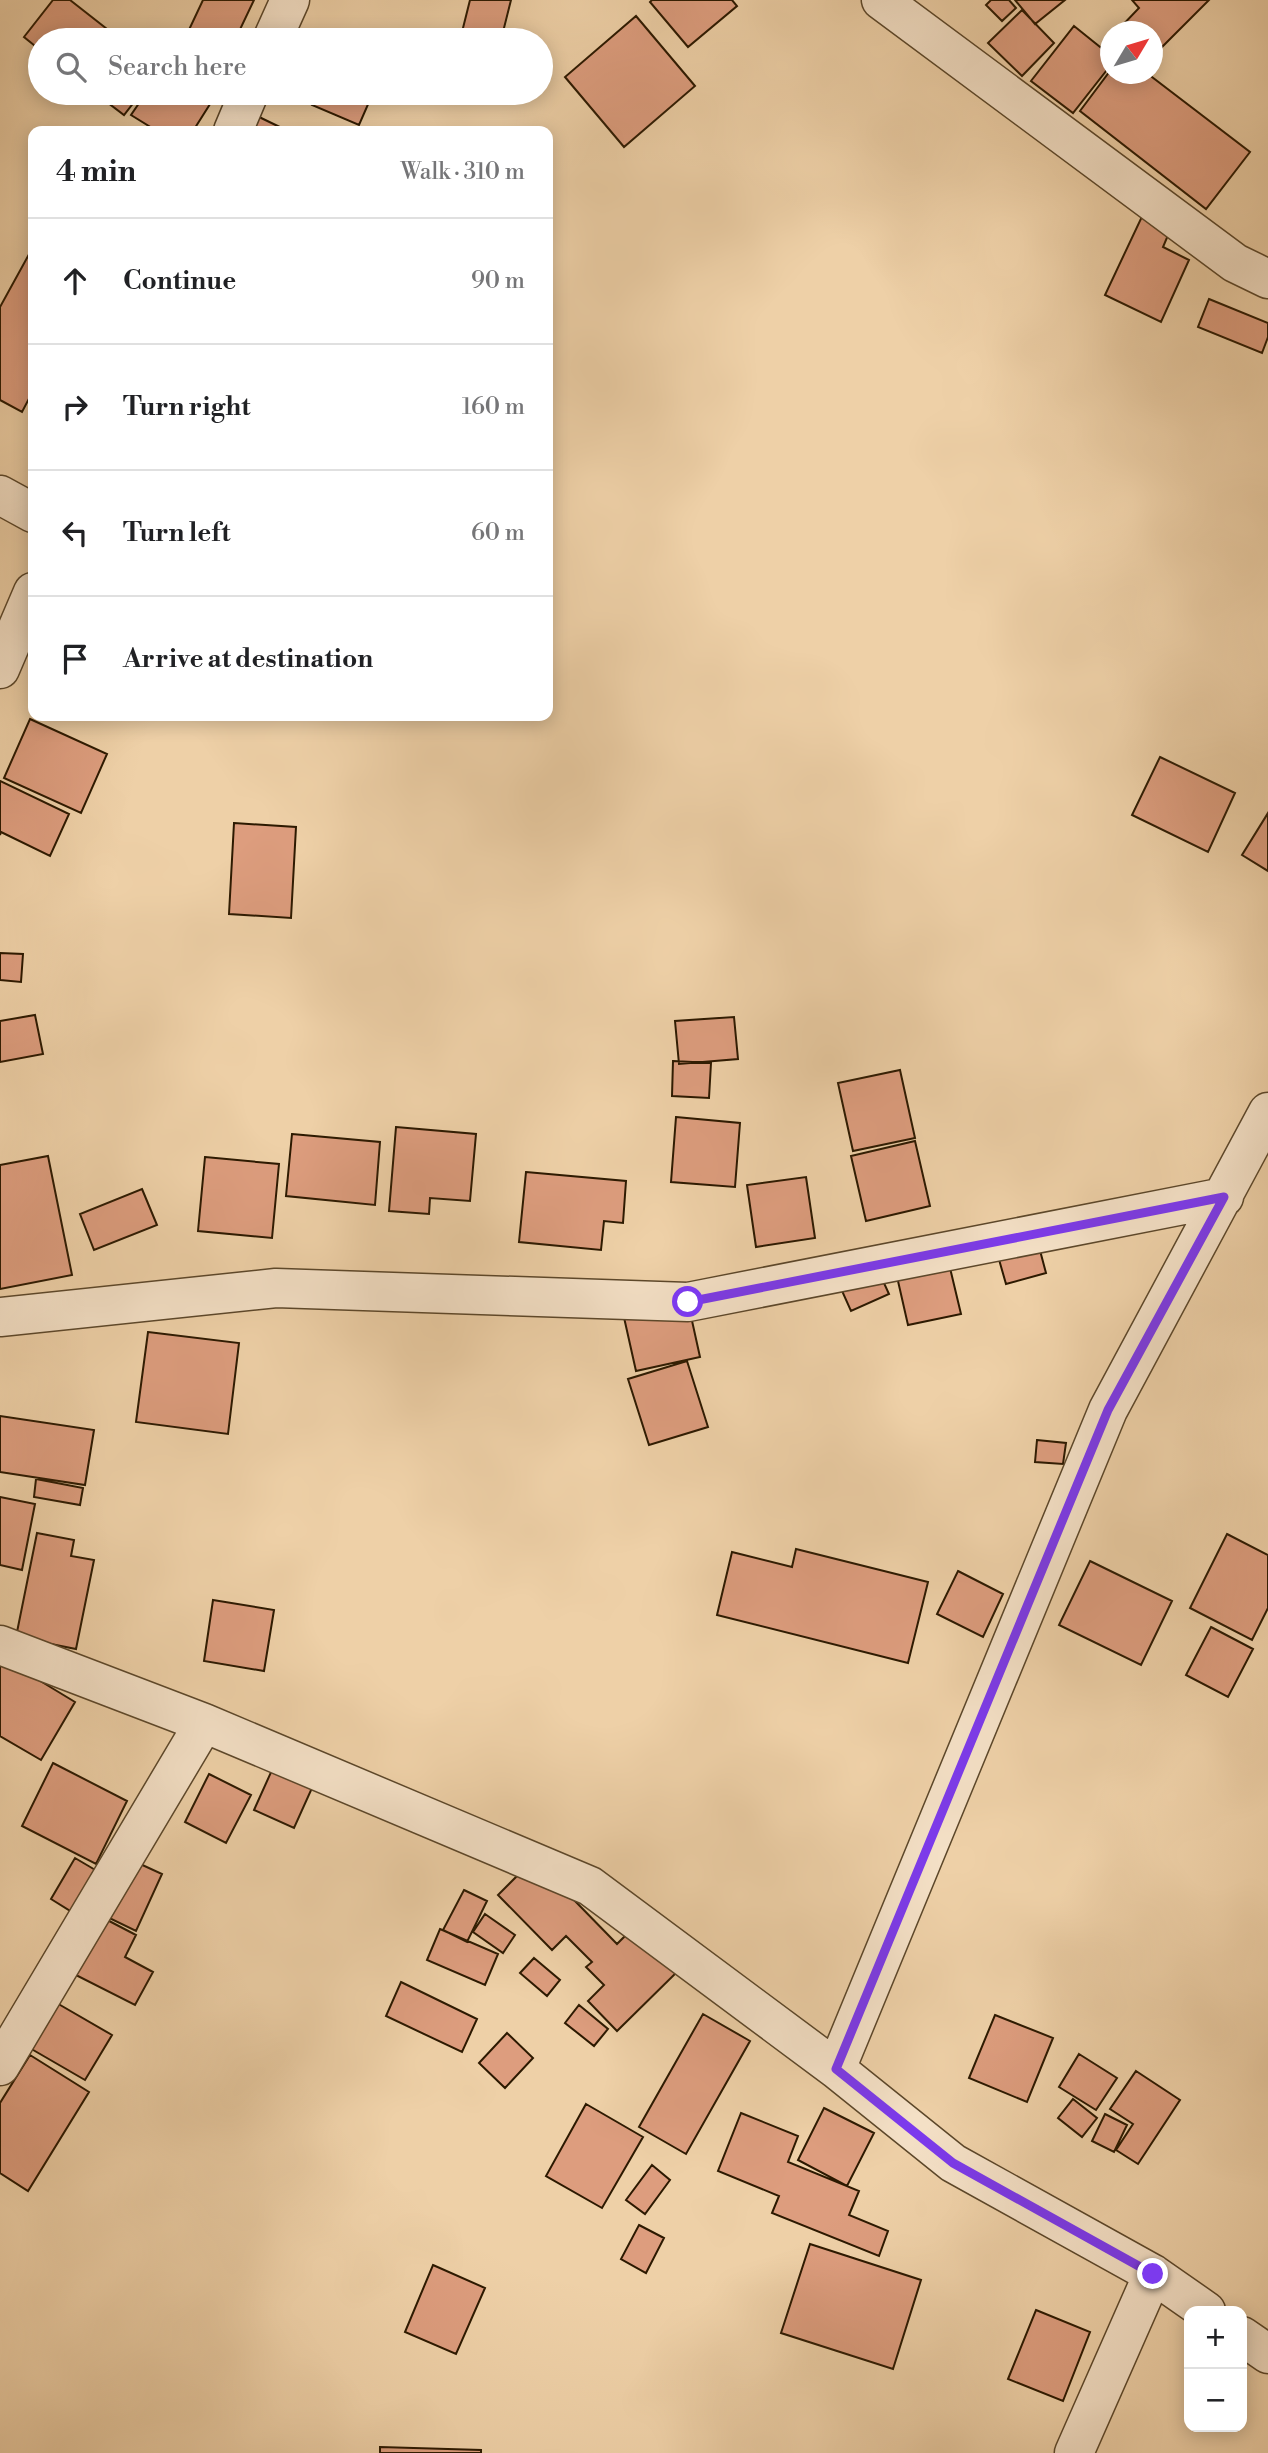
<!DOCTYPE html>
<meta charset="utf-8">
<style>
:root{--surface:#fff;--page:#f6f6f6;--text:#202124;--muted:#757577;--line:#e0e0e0}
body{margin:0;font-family:"Libre Bodoni",serif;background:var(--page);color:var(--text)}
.controls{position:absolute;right:21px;bottom:21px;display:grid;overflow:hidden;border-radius:14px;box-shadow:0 4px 18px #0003}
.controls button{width:63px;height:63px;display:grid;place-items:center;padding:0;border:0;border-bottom:2px solid var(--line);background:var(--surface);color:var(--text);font:35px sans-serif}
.compass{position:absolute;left:1100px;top:21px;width:63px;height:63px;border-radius:50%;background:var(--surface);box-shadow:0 4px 18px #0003;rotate:52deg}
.stop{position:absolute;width:21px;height:21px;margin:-16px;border:5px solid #7c3aed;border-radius:50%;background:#fff}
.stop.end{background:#7c3aed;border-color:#fff;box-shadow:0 2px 7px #0008}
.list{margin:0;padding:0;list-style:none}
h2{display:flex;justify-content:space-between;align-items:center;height:91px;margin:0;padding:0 28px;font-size:30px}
h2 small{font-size:23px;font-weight:400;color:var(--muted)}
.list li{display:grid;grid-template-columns:46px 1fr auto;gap:21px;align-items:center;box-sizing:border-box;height:126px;padding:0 28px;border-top:2px solid var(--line)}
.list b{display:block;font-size:26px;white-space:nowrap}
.list em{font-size:23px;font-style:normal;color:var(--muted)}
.icon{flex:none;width:38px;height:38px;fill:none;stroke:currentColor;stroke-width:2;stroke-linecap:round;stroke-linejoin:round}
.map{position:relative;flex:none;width:1268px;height:2453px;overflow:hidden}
.search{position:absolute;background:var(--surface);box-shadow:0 4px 18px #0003;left:28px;top:28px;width:525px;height:77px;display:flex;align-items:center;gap:18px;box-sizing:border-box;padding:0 24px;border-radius:38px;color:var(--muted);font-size:26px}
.panel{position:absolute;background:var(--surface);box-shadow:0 4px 18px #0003;left:28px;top:126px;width:525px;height:595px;border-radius:14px}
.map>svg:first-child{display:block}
.building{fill:#dd9d7e;stroke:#2c1900;stroke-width:2}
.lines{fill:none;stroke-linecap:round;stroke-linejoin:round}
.minor-casing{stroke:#5c472a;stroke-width:41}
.minor{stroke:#f4e0c6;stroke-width:38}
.route{stroke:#7c3aed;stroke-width:9}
</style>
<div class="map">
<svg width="1268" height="2453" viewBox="0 0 1268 2453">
<rect width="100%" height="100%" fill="#eed0a7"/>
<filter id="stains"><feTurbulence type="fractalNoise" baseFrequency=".00286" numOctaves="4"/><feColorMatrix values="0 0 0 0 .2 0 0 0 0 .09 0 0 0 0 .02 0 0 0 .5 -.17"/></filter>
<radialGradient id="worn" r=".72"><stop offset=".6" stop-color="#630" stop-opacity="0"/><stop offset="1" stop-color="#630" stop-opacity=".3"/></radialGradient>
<path class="building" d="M53,0H70L121,40H40V50L24,37Z
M203,0H254L235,40H201L187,34Z
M470,0H511L501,40H460Z
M652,0H732L737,6L688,47L650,2Z
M991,0H1009L1016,8L1002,21L986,5Z
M1015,0H1065L1035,24Z
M1132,0H1209L1152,57V32H1116L1139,8Z
M1022,10L1054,43L1022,76L988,43Z
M636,16L695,86L624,147L565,77Z
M1074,26L1110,55V66L1073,113L1031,81Z
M1110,71V74H1148L1250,152L1206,209L1080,111Z
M95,93H141L124,115Z
M146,93H217L193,131H157L131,115Z
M316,93H373L359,125L312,105Z
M255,115L288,131H247Z
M1146,208L1174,221L1163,247L1189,260L1161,322L1105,295Z
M33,247V391L22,412L0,400V307Z
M1209,299L1268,323V337L1262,353L1198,327Z
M30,719L107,754L81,813L4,778Z
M1160,757L1235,793L1208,852L1132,815Z
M0,781L69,814L50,856L1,832L0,835Z
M1268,813V871L1242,855Z
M234,823L296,827L291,918L229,914Z
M0,953L23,954L21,982L0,980Z
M35,1015L43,1054L0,1062V1021Z
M734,1017L738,1059L679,1064L675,1021Z
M673,1061L711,1063L709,1098L672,1096Z
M900,1070L915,1138L853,1151L838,1083Z
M676,1117L740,1123L735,1187L671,1182Z
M396,1127L476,1134L470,1201L430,1198L429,1214L389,1211Z
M292,1134L380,1142L375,1205L286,1196Z
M915,1141L930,1206L866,1221L851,1156Z
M48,1156L72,1275L0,1289V1165Z
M205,1157L279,1164L272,1238L198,1231Z
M526,1172L626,1181L623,1223L604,1221L601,1250L519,1242Z
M806,1177L815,1238L756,1247L747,1185Z
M142,1189L157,1225L94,1250L80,1214Z
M1033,1224L1046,1273L1006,1284L992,1235Z
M945,1247L961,1314L908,1325L893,1259Z
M868,1248L889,1294L851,1311L830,1264Z
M685,1289L700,1357L636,1371L621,1304Z
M148,1332L239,1343L228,1434L136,1422Z
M687,1361L708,1427L649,1445L628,1379Z
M0,1416L94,1430L85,1485L0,1472Z
M1037,1440L1066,1443L1063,1464L1035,1462Z
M36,1479L83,1488L80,1505L34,1497Z
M0,1497L35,1504L22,1570L0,1565Z
M37,1533L74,1540L71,1556L94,1560L76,1649L16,1637Z
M1227,1534L1268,1555V1608L1252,1640L1190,1608Z
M796,1549L928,1582L908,1663L717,1615L732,1552L792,1567Z
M1090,1561L1172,1601L1141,1665L1059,1625Z
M958,1571L1003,1594L983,1637L937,1614Z
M213,1600L274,1610L264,1671L204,1661Z
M1211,1627L1253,1649L1228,1697L1186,1675Z
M4,1659L75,1702L41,1760L0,1736V1665Z
M53,1763L127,1801L96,1864L22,1826Z
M272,1770L312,1788L294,1828L254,1810Z
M209,1774L251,1795L226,1843L185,1822Z
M125,1857L162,1874L136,1931L99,1913Z
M75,1858L97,1871L72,1912L51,1899Z
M534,1859L617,1944L637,1924L681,1968L617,2031L588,2001L604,1985L586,1967L592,1962L566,1936L552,1950L498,1895Z
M464,1890L487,1901L467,1942L443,1930Z
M90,1911L136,1935L125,1957L153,1972L135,2005L62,1968Z
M485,1914L515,1935L503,1953L473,1932Z
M440,1929L498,1954L485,1985L427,1960Z
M534,1958L560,1980L547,1996L520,1973Z
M401,1982L477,2019L462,2052L386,2016Z
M55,2002L112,2035L85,2080L28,2047Z
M579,2005L608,2029L594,2046L565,2023Z
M703,2014L750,2041L686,2154L639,2127Z
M995,2015L1053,2038L1027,2102L969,2078Z
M507,2033L533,2058L505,2088L479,2063Z
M1079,2054L1117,2078L1096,2110L1059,2087Z
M30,2055L89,2092L28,2191L0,2173V2103Z
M1136,2071L1180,2100L1138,2164L1116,2150L1133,2124L1110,2109Z
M1073,2099L1097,2118L1082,2137L1058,2118Z
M586,2104L643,2137L602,2208L546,2176Z
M824,2108L874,2133L847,2186L798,2160Z
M741,2113L798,2136L788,2162L859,2191L849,2215L888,2231L879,2256L772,2213L779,2196L718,2171Z
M1105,2114L1127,2125L1114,2152L1092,2141Z
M652,2165L670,2180L645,2214L626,2200Z
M639,2225L664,2238L646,2273L621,2259Z
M810,2244L921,2280L893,2369L781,2333Z
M433,2265L485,2288L456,2354L405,2332Z
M1036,2310L1090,2332L1063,2401L1008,2379Z
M380,2447L481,2450V2453H380Z"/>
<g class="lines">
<defs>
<path id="minor" d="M881,0L1235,263L1268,279
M272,40L290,0
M233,131L249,93
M0,495L33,513
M0,669L33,592
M0,1317L276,1288L688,1302L1224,1197
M0,1645L204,1723L590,1886L836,2069L953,2163L1153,2274L1206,2311
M0,2066L204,1723
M836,2069L1108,1410L1268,1112
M1242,2336L1268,2354
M1074,2453L1153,2274"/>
</defs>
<use href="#minor" class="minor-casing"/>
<use href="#minor" class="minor"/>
</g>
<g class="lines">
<path class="route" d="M688,1302L1224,1197L1108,1410L836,2069L953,2163L1153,2274"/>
</g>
<rect width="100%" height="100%" filter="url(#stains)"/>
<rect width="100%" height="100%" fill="url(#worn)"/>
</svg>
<div class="controls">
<button>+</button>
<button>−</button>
</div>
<svg class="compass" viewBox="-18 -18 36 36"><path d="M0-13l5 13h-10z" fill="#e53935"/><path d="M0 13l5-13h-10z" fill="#757577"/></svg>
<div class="stop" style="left:688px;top:1302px"></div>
<div class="stop end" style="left:1153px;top:2274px"></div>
<div class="search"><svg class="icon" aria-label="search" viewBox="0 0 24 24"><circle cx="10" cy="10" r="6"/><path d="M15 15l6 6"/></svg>Search here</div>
<section class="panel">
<h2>4 min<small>Walk · 310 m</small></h2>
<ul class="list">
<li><svg class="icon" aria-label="ahead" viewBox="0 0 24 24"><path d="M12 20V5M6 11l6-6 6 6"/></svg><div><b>Continue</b></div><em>90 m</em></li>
<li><svg class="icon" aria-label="right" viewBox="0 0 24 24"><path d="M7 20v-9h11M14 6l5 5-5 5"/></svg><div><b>Turn right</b></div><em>160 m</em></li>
<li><svg class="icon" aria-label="left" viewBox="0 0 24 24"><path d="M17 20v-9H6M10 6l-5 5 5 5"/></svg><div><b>Turn left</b></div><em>60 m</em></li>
<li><svg class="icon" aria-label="arrive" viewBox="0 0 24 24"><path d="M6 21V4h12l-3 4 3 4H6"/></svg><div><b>Arrive at destination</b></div></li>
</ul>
</section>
</div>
